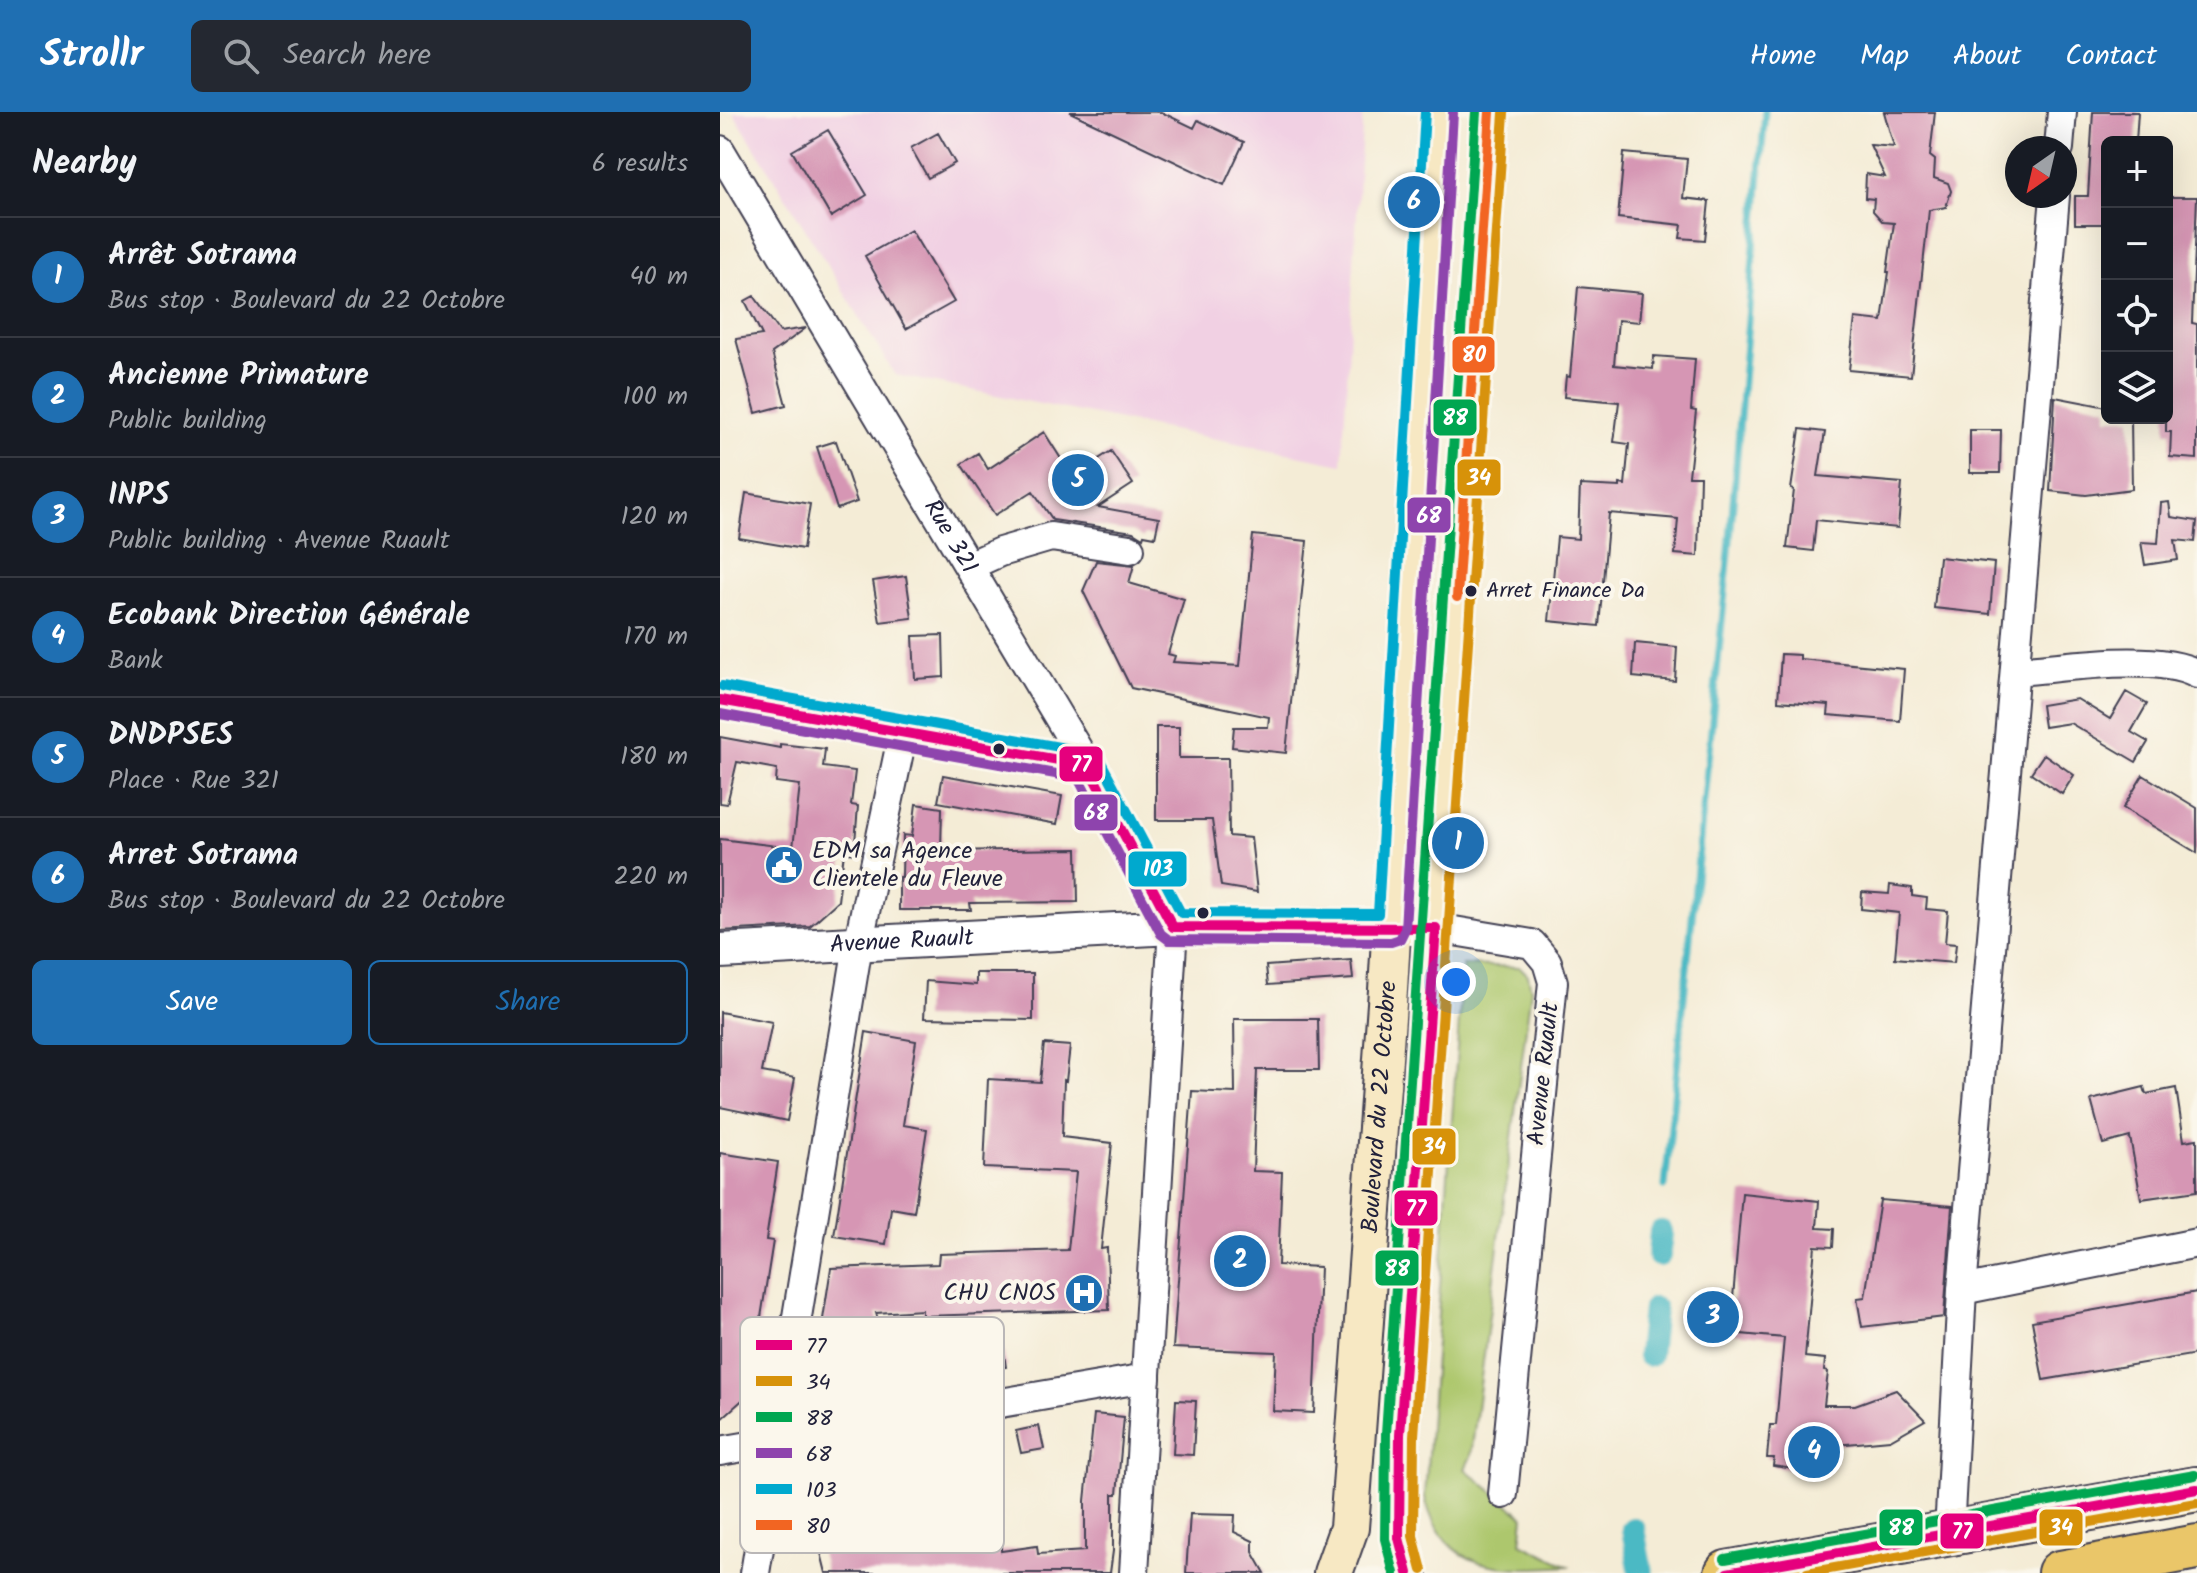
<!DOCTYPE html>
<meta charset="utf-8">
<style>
:root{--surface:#171b24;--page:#242831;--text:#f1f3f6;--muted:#9ea1a6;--line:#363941;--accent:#1f6fb2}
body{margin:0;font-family:Kalam,sans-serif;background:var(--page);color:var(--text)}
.controls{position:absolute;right:24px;top:24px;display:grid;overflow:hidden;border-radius:12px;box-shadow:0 8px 32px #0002}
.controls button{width:72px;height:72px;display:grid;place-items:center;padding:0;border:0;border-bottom:2px solid var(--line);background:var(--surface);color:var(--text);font:40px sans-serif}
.compass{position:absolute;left:1285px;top:24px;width:72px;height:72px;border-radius:50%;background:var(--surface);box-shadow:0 8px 32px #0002;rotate:214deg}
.you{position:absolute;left:736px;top:870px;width:28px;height:28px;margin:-20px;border:6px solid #fff;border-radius:50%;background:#1a73e8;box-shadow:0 0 0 12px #1a73e833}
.badge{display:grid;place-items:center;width:52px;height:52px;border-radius:50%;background:var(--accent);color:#fff;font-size:26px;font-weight:700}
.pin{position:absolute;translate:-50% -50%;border:4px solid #fff;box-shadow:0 2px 8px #0006}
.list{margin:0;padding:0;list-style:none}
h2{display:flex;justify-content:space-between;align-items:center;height:104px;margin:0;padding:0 32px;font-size:34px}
h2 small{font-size:26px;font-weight:400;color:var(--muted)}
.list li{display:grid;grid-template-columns:52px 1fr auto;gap:24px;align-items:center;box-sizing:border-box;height:120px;padding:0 32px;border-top:2px solid var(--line)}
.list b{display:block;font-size:30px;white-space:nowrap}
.list p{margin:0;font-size:26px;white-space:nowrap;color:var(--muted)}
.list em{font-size:26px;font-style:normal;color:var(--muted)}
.actions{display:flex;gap:16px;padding:24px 32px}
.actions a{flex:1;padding:18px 0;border:2px solid var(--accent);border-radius:12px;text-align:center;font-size:28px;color:var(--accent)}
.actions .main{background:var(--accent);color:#fff}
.icon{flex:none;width:44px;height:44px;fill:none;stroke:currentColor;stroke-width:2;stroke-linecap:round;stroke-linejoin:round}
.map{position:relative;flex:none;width:1477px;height:1461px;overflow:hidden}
header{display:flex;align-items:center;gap:48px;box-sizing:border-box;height:112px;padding:0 40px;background:var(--accent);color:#fff}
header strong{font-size:38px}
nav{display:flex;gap:44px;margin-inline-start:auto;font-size:28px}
.search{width:560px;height:72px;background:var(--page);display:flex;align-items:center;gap:20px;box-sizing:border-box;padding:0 28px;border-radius:12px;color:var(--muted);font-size:30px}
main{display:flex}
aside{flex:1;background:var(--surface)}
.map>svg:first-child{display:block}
.built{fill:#f1d0e3}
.green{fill:#adc76d;stroke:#687454;stroke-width:2}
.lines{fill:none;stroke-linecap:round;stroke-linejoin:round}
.stream{stroke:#4bb9c4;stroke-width:7}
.canal{stroke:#4bb9c4;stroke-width:24}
.building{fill:#d696b4}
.minor-casing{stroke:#424052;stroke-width:32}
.tertiary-casing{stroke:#424052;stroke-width:38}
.secondary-casing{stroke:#424052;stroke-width:42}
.trunk-casing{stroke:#424052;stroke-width:48}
.minor{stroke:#fff;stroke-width:28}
.tertiary{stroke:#fff;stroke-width:34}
.secondary{stroke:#f7e8c3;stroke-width:38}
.trunk{stroke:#eac669;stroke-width:44}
.bus-1-casing{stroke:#fbf7ec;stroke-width:16}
.bus-2-casing{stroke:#fbf7ec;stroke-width:16}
.bus-3-casing{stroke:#fbf7ec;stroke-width:16}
.bus-4-casing{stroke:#fbf7ec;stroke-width:16}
.bus-5-casing{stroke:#fbf7ec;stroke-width:16}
.bus-6-casing{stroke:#fbf7ec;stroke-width:16}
.bus-1{stroke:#e5007d;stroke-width:10}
.bus-2{stroke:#d79209;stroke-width:10}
.bus-3{stroke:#00a651;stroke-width:10}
.bus-4{stroke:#8e44ad;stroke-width:10}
.bus-5{stroke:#00a9ce;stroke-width:10}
.bus-6{stroke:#f26522;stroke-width:10}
.bus-dot{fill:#22223b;stroke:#fbf7ec;stroke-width:3}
.labels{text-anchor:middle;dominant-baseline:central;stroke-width:8;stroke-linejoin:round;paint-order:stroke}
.bus-label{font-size:22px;fill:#22223b;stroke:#fbf7ec;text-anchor:start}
.street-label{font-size:24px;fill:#22223b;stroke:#fbf7ec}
.poi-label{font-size:24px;fill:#22223b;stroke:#fbf7ec;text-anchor:start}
.key{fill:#fbf7ec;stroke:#bab7b7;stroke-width:2}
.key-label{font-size:22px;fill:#22223b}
.line-badge{stroke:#fbf7ec;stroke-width:3}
.badge-label{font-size:22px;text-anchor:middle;font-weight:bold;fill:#fff}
</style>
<header>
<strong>Strollr</strong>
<div class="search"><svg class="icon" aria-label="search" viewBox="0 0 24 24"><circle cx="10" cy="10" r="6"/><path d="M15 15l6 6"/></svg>Search here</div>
<nav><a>Home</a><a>Map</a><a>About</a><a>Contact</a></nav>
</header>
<main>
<aside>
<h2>Nearby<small>6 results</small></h2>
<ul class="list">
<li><span class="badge">1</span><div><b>Arrêt Sotrama</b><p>Bus stop · Boulevard du 22 Octobre</p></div><em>40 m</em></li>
<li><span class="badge">2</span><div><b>Ancienne Primature</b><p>Public building</p></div><em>100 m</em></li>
<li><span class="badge">3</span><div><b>INPS</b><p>Public building · Avenue Ruault</p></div><em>120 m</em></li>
<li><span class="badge">4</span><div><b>Ecobank Direction Générale</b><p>Bank</p></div><em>170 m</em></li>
<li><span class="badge">5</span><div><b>DNDPSES</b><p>Place · Rue 321</p></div><em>180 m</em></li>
<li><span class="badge">6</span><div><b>Arret Sotrama</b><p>Bus stop · Boulevard du 22 Octobre</p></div><em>220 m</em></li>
</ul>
<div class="actions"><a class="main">Save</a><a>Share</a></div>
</aside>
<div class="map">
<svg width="1477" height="1461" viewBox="0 0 1477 1461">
<rect width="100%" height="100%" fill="#fbf7ec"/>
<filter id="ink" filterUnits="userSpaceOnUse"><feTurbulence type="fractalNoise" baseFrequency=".0125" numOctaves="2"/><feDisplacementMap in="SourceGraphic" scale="16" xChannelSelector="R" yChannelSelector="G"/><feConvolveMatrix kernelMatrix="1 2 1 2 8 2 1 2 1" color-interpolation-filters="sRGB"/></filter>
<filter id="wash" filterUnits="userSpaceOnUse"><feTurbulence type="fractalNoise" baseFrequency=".006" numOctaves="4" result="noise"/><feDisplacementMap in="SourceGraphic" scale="32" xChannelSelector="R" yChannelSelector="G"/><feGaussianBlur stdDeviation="1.8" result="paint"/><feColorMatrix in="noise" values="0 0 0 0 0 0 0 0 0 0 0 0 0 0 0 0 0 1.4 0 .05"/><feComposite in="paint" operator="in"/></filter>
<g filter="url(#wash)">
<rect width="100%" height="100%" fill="#f4ecd6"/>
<path class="built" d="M13,0H643L622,352L175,263Z"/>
<path class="green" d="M743,853L800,855L808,863L811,877L751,1344L745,1357L804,1405L801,1431L848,1454C782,1459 723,1461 705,1385Z"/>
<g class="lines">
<path class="stream" d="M945,1074L1009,440L1045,0"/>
<path class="canal" d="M939,1143L941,1120
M929,1243L934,1197
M913,1417L921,1461"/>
</g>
<g id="blocks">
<path class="building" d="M350,0H441L474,16L478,8L524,30L504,73Z
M1164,0H1215L1210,44L1215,48L1214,66L1228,71L1231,79L1226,95L1209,98L1191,264L1129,258L1135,206L1162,209L1169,160H1167L1174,111L1163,110L1153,99L1154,87L1145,86L1146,62L1165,65L1150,33L1174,35Z
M1373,0H1418L1416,30H1387V112H1355V84H1368Z
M108,18L147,83L111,105L72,39Z
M218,21L235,51L208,66L191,36Z
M904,41L967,47L963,86L989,89L985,128L960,126L962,113L898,106Z
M1447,85H1477L1472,211L1477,212V347L1450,345L1451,320H1446Z
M191,118L234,190L186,217L145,144Z
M858,175L922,181L919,210L898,208L894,253L933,257L934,244L975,247L971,298L976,299L969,364H980L978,444L955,442L958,407L889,401L879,514L829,509L837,425L858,427L860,373L900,375V372L905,373L909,332L894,330L899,290L844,285L846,264L850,265Z
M34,184L60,220L86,216L52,241L66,293L36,301L16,227L42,223L25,189Z
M1335,285L1387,295V306H1411L1412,377L1366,383L1330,379Z
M1080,317L1105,320L1098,364L1182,371L1178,416L1096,408L1093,439L1067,436L1074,378L1071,377Z
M1250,318H1281L1280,361H1250Z
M324,320L352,364L391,339L413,372L378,395L439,406L435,425L424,423L423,426L413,420L333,408L313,379L275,403L241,352L258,341L268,357Z
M116,329L137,390L117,397L97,335Z
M26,381L90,392L83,437L19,426Z
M1449,390L1451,405L1477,409L1475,430L1455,428L1458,448L1425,453L1421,430L1438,431L1441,391Z
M533,423L587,429L566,641L512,635L514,615H548L549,605L411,576L363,479L376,449L414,453L409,471L464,487L448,542L455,544L453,550L520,554Z
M1219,445L1274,451L1270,502L1214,496Z
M186,464L192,506L160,510L153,469Z
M223,523L224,565L195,567L193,524Z
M915,531L957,535L955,569L913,565Z
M1061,542L1080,543V547L1184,557L1180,609L1108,603L1109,593L1058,589Z
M1406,580L1427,592L1411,620L1428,630L1416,650L1350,611L1324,615L1321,593L1357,587L1390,607Z
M436,615H459V646H508L509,724L531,726L537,780L501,774L492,708H436Z
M0,625L60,636V632L105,637L103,655L135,659L131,693L138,694L134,742L124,740L118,789L90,814L0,819V727L73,736L80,673L56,670L57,657L17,650L7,692L0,691Z
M1324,642L1354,663L1342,682L1311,661Z
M223,663L342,684L337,712L218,690Z
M1423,663L1477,696V741L1403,696Z
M196,692L222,696L221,739L357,737L358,790L250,791L251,798H179V765H182L183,723L192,724Z
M1170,773L1192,776V784L1207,786L1206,797L1228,799L1225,831L1236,832L1234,851L1175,846L1179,801L1141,797L1142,780L1169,782Z
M631,848L633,867L548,873L546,854Z
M256,861H313V908L204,906L206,869L256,873Z
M0,900L52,910L42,960L75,966L67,1009L0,995Z
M514,907H598L599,958H537L533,1059L562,1060L558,1153L600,1155L594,1301L553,1299L556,1240L453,1236L472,979L515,981Z
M146,920L196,929L183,1013L207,1017L194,1100L171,1096L166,1132L114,1124Z
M324,932L350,934L346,969L344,968L342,1025L392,1031L381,1137L387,1136L389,1198L202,1204V1198L156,1201L170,1248L282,1229L286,1255L115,1282L108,1238L98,1239L111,1156L218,1152L219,1142L348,1138L356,1060L264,1056L268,967L320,970Z
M1424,975L1426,982L1456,976L1464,1029L1477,1027V1079L1421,1087L1410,1025L1383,1032L1371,988Z
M0,1041L58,1050L46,1128L53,1129L29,1282L0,1308Z
M1022,1081L1099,1089L1097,1116L1114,1117L1113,1135L1095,1134L1085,1245L1105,1247L1104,1259L1108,1260L1104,1293H1135L1176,1278L1205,1308L1170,1328L1105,1334L1103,1353L1096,1352L1093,1360L1053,1354L1054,1346H1047L1050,1313H1056L1064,1226L1010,1221Z
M1160,1088L1232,1094L1224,1205L1142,1215L1137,1186L1145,1185Z
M1477,1180V1242L1323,1268L1312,1209Z
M456,1288L476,1289L473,1343L453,1342Z
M374,1302L404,1305L397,1382H393V1439L390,1461H106L94,1413L137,1362L186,1403L227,1399L232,1440L281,1435V1439L317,1434L318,1442L365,1439V1389Z
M319,1314L324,1337L301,1341L296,1319Z
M470,1402L515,1403L514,1420L533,1429V1440L545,1461H466Z"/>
</g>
</g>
<g filter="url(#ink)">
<use href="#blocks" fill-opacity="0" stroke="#424052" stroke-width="2"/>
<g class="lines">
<defs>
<g id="minor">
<path d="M1339,36L1342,0"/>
<path id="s1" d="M0,38L367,653"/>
<path d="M249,454L280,440L331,425L410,437"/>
<path d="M1295,559C1342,556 1436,540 1477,562"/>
<path d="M716,816L812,832L827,850L833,870L783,1382"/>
<path d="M1242,1178L1477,1131"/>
<path d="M0,1339L426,1266"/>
<path d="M1229,1421L1242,1178L1335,84"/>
<path d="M35,1461L138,833L183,621"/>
<path d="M414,1461L453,815"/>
</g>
<g id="tertiary">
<path d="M0,588L367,653L453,815"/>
<path id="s2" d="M0,839L453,815L716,816"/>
</g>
<g id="secondary">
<path id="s3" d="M613,1461L629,1416L668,878L719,0"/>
<path d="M688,1461L679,1426L680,1323L770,0"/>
</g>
<path id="trunk" d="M1007,1461L1477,1377
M1340,1461L1477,1435"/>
</defs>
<use href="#minor" class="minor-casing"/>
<use href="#tertiary" class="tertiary-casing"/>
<use href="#secondary" class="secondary-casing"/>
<use href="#trunk" class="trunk-casing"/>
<use href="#minor" class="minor"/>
<use href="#tertiary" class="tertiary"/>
<use href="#secondary" class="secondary"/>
<use href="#trunk" class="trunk"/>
<defs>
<path id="bus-1" d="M0,588L367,653L453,815L716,816L680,1323L679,1426L688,1461
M1007,1461L1477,1377"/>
<path id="bus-2" d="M702,1458L693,1424L694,1324L784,1
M1087,1461L1477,1391"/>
<path id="bus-3" d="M1005,1447L1475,1363
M674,1461L665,1427L666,1322L756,0"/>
<path id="bus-4" d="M0,602L358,666L441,822L449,828L671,830L680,827L685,817L733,1"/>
<path id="bus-5" d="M2,574L373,641L379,646L461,801L658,802L705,0"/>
<path id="bus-6" d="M737,485L770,0"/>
</defs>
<use href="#bus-1" class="bus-1-casing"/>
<use href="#bus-2" class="bus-2-casing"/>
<use href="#bus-3" class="bus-3-casing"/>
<use href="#bus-4" class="bus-4-casing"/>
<use href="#bus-5" class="bus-5-casing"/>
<use href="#bus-6" class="bus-6-casing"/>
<use href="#bus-1" class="bus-1"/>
<use href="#bus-2" class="bus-2"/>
<use href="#bus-3" class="bus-3"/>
<use href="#bus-4" class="bus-4"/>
<use href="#bus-5" class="bus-5"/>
<use href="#bus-6" class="bus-6"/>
</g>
</g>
<defs>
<symbol id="civic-disc" viewBox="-11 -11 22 22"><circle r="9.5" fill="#1f6fb2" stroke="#fbf7ec"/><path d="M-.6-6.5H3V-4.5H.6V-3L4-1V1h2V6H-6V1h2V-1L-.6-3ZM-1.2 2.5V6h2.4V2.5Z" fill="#fff"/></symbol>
<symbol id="hospital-disc" viewBox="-11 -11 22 22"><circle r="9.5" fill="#1f6fb2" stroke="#fbf7ec"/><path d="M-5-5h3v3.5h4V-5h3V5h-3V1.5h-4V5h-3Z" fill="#fff"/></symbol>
</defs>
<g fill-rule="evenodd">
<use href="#civic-disc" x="42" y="731" width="44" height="44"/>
<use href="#hospital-disc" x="342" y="1159" width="44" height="44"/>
</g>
<g class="bus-dot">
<circle cx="751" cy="479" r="7"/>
<circle cx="279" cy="637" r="7"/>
<circle cx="483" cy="801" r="7"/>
</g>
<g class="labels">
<g class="bus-label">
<text x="766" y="479">Arret Finance Da</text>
</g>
<g class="street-label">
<text stroke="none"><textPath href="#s1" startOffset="450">Rue 321</textPath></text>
<text stroke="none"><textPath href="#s2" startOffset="182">Avenue Ruault</textPath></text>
<text transform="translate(824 962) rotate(-84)">Avenue Ruault</text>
<text stroke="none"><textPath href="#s3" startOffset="470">Boulevard du 22 Octobre</textPath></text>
</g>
<g class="poi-label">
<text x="92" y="739">EDM sa Agence<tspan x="92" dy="28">Clientele du Fleuve</tspan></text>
<text x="336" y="1181" text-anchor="end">CHU CNOS</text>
</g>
</g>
<rect x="20" y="1205" width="264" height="236" rx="12" class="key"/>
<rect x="36" y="1228" width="36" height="10" fill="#e5007d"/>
<rect x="36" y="1264" width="36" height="10" fill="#d79209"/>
<rect x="36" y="1300" width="36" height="10" fill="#00a651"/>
<rect x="36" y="1336" width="36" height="10" fill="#8e44ad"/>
<rect x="36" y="1372" width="36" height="10" fill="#00a9ce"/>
<rect x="36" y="1408" width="36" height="10" fill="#f26522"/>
<g class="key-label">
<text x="86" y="1241">77</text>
<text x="86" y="1277">34</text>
<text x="86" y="1313">88</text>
<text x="86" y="1349">68</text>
<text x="86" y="1385">103</text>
<text x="86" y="1421">80</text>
</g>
<g class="line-badge">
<rect x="731" y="223" width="45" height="39" rx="8" fill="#f26522"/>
<rect x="712" y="286" width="46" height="39" rx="8" fill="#00a651"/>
<rect x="736" y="346" width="46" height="39" rx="8" fill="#d79209"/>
<rect x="686" y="384" width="46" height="38" rx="8" fill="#8e44ad"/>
<rect x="338" y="633" width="46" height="38" rx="8" fill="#e5007d"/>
<rect x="353" y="681" width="46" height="39" rx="8" fill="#8e44ad"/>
<rect x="407" y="738" width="61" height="38" rx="8" fill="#00a9ce"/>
<rect x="691" y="1015" width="46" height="39" rx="8" fill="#d79209"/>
<rect x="673" y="1077" width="46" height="38" rx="8" fill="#e5007d"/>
<rect x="654" y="1137" width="46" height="38" rx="8" fill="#00a651"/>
<rect x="1318" y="1396" width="46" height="39" rx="8" fill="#d79209"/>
<rect x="1158" y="1396" width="46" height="39" rx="8" fill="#00a651"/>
<rect x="1219" y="1400" width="46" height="38" rx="8" fill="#e5007d"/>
</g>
<g class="badge-label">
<text x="754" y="250">80</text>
<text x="735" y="313">88</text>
<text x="759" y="373">34</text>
<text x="709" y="411">68</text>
<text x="361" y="660">77</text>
<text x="376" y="708">68</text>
<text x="438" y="764">103</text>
<text x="714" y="1042">34</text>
<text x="696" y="1104">77</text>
<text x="677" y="1164">88</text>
<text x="1341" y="1423">34</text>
<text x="1181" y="1423">88</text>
<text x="1242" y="1427">77</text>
</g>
</svg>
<div class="controls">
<button>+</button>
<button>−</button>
<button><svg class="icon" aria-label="locate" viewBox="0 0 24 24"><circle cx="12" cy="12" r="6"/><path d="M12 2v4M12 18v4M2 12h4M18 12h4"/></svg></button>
<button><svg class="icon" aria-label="layers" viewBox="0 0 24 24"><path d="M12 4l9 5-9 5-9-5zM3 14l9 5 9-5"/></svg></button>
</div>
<svg class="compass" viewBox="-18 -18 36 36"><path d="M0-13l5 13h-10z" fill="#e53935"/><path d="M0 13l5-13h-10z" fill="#9ea1a6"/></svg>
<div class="you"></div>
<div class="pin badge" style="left:738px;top:731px">1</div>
<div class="pin badge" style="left:520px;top:1149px">2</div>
<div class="pin badge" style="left:993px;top:1205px">3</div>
<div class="pin badge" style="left:1094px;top:1340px">4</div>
<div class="pin badge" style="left:358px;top:368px">5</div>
<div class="pin badge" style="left:694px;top:90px">6</div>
</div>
</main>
